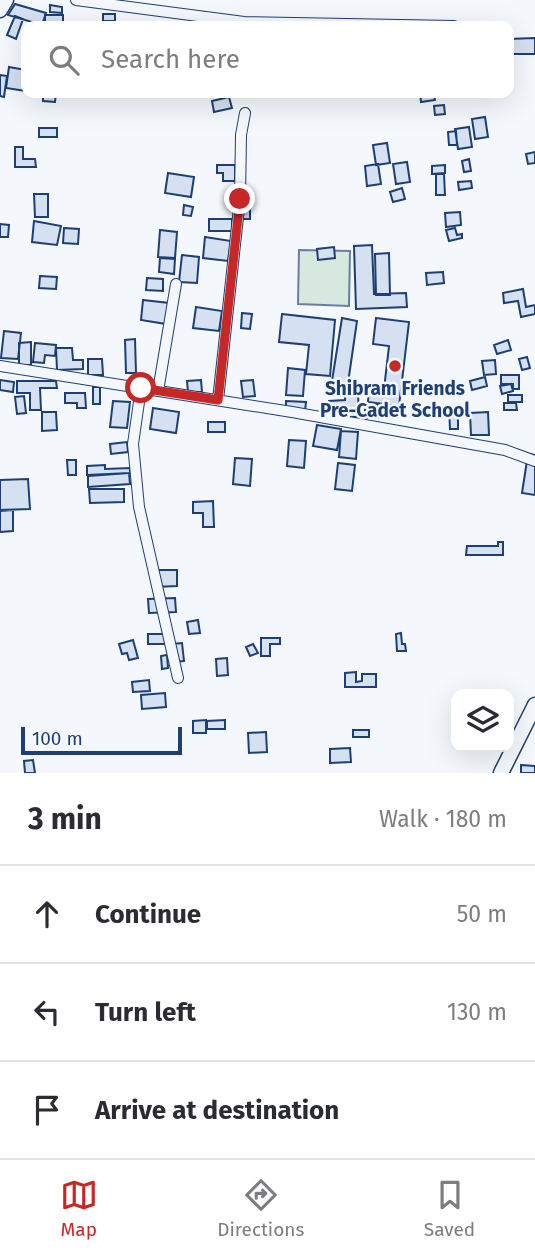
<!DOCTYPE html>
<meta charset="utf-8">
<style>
:root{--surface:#fff;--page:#f7f7f7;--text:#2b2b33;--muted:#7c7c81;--line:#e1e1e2;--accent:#c62828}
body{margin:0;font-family:"Fira Sans",sans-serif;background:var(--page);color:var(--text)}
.controls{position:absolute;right:21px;bottom:21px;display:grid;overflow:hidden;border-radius:14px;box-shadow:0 7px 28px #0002}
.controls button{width:63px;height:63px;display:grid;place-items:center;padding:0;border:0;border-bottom:2px solid var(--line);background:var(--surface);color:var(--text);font:35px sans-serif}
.scale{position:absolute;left:21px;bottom:18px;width:161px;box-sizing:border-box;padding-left:7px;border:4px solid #1d3f73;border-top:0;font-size:19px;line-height:24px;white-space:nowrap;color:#1d3f73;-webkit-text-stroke:5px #f4f7fb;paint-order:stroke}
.stop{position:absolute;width:21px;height:21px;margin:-16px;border:5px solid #c62828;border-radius:50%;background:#fff}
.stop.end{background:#c62828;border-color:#fff;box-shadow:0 2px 7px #0008}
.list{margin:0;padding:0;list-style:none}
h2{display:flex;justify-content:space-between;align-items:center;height:91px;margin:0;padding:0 28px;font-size:30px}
h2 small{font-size:23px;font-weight:400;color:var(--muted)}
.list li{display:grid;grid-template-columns:46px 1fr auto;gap:21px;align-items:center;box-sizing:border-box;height:98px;padding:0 28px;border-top:2px solid var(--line)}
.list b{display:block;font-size:26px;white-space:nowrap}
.list em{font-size:23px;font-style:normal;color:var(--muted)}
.icon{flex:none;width:38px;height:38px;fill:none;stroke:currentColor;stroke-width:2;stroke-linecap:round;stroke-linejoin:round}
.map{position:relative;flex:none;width:535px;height:773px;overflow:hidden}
.search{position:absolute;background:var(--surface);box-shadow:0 7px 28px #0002;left:21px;right:21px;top:21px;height:77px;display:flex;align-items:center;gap:18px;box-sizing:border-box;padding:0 24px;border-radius:14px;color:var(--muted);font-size:26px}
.sheet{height:385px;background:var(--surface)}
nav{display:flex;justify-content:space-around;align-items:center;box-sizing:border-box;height:98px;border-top:2px solid var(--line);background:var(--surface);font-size:19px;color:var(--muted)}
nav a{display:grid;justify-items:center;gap:4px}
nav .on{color:var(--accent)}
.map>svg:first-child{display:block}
.green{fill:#d7e8df;stroke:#687fa3;stroke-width:2}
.building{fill:#d5e0f0;stroke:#1d3f73;stroke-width:2}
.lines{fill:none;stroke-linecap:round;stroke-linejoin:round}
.street-casing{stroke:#1d3f73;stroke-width:12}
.secondary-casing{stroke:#1d3f73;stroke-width:17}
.street{stroke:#f4f7fb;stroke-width:10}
.secondary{stroke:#f4f7fb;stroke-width:14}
.route{stroke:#c62828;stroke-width:9}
.poi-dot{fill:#c62828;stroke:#f4f7fb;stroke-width:2.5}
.labels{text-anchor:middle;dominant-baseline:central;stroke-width:5;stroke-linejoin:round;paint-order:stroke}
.poi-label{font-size:19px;font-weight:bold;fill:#1d3f73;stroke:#f4f7fb}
</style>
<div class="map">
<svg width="535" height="773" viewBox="0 0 535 773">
<rect width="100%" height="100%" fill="#f4f7fb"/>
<path class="green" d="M299,250L350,251L349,306L298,304Z"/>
<path class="building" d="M15,4L46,13L42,25L8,15Z
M50,5L62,7V13L50,12Z
M103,14H115V21H103Z
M45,15H63V26H45Z
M15,16L23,19L16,39L7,35Z
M535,38V54H509V39Z
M9,67L26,70V91L6,88Z
M0,75L7,76L4,97L0,96Z
M33,93H56L55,102L43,101V93Z
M420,93H434L435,100L421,102Z
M229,97L232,108L214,112L212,101Z
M444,105L445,114L435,115L434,106Z
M485,117L488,137L475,139L472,119Z
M469,127L472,147L458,149L455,129Z
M39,128H57V137H39Z
M456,131L457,145H449L448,132Z
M387,143L390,163L376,165L373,145Z
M15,147H23V159H35L36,167H15Z
M535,152V163L528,164L526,154Z
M469,159L471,171L464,172L462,161Z
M407,162L410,182L396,184L393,164Z
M378,164L381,184L367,186L365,166Z
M217,165H235V181H223V173H217Z
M445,165V173L432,174V166Z
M168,173L194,177L191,197L165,193Z
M436,174H444L445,195H436Z
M471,181L472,188L459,190L458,182Z
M402,188L405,199L393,202L390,192Z
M34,194H48V217H35Z
M184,205L193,207L191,216L183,215Z
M241,207H250V219H241Z
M460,212L461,225L446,227L445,213Z
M209,219H232V231H209Z
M34,221L61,226L57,245L32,242Z
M0,224L9,225L8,237H0Z
M64,228L79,229L78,244L63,243Z
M455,228L457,235L462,234V238L449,241L446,230Z
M160,230L177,232L175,258L158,257Z
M205,237L231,241L228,261L203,258Z
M372,245L374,294L406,293L407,307L356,309L354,246Z
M334,247L335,258L318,260L317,249Z
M389,253L390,295H376L375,254Z
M182,255L199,257L197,283L179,282Z
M160,258L175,259L174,274L159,272Z
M443,272L444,283L427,285L426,273Z
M40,276L57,277L56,289L39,288Z
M147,278L163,279V291L146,290Z
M523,289L526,307L535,305V314L521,317L518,301L504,303L503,293Z
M143,300L169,303L166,324L141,320Z
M196,307L222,311L219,331L193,328Z
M242,313L252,314L250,329L241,328Z
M282,314L335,320L330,376L306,374L309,345L279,342Z
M342,318L357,321L347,390L331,387Z
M376,318L409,322L399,406L368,402L369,387L384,389L389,346L373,344Z
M4,331L21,333L18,359L1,358Z
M135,339L136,373H126L125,340Z
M508,340L511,350L497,354L494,345Z
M31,342V365H19V343Z
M35,343L56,345L55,356L45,355L44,363L33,362Z
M56,348H72L73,360H83V369L57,370Z
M527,357L530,368L522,370L519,359Z
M88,359H102L103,375H88Z
M495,360L496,374L484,375L482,361Z
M288,368L305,370L303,396L286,395Z
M501,375H519V389H513V384H501Z
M485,377L487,386L472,390L470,381Z
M0,380L14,382L13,392L0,390Z
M201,380L202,392H188L187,381Z
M253,380L255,396L243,397L241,381Z
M17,381H56L57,388H40L41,410H30V393H17Z
M511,384L513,391L502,394L500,386Z
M93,387H100V404H93Z
M65,393H85L86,408H77V403H65Z
M345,393H358L359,417H329V401L345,400Z
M508,395H522V402H508Z
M24,396L26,413L17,414L15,397Z
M113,401L130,402L127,428L110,427Z
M286,401L306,402L305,411L286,410Z
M504,403H516L517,410H504Z
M365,405H393L394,417L365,418Z
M449,407H458V429H450Z
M153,408L179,412L176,433L150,429Z
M42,412H56L57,430L42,431Z
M488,412L489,435H471L470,413Z
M208,422H225V432H208Z
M317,425L341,429L337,450L313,446Z
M341,431L358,432L356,459L339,457Z
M289,440L306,441L304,468L287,466Z
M127,442L128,452L111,454L110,444Z
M528,454L535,455V495L522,493Z
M235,458L252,459L250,486L233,484Z
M67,460H76V475H68Z
M338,463L355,465L352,491L335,489Z
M105,465V469L130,468V473L87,475V466Z
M129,473L130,484L88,487V476Z
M28,479L30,509L0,510V480Z
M89,489H124V502L90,503Z
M213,501L214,527H203V513H193V502Z
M13,510V531L0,532V511Z
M498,542H503V555H466L467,546H498Z
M155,570H177V586L155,587Z
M175,598L176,612L149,613L148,599Z
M198,620L200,633L189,634L187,622Z
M401,633L402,644H405L406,651H397L396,634Z
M148,634H167V644H148Z
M261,638H280V644H270V656H261Z
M133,640L138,658L129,660L127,653L122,654L119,644Z
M182,643L184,661L172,662L171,644Z
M253,644L258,653L250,656L246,647Z
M167,655L168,668L162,669L161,656Z
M227,658L228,675L217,676L216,659Z
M356,672V682L362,681V674H376V687H345V673Z
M149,680L150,691L133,692L132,682Z
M165,693L166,707L142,709L141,695Z
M206,720V733H193V721Z
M225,720V729H207V721Z
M353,730H369V737H353Z
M266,732L267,752L249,753L248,733Z
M350,748L351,762L330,763V749Z
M33,760L35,773H25L24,761Z
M521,765L535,766V773H521Z"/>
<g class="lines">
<defs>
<path id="street" d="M76,0L244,22L454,26
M0,366L292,412L505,450L535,461
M141,388L133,444L139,507L178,678
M158,391L176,284
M218,400L240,199L241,135L245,113"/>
<path id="secondary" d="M0,10L6,0
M501,773L535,705"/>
</defs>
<use href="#street" class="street-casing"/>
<use href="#secondary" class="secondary-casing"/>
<use href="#street" class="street"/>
<use href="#secondary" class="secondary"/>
</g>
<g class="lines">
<path class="route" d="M141,388L218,400L240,199"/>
</g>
<circle class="poi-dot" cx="395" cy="366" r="7"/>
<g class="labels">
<g class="poi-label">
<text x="395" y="388">Shibram Friends<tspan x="395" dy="22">Pre-Cadet School</tspan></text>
</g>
</g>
</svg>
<div class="controls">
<button><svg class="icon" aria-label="layers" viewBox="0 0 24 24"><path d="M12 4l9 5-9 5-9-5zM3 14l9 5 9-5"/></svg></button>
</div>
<div class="scale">100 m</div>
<div class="stop" style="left:141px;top:388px"></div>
<div class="stop end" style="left:240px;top:199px"></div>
<div class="search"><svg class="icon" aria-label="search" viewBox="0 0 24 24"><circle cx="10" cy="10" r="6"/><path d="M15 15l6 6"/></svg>Search here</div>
</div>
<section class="sheet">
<h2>3 min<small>Walk · 180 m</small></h2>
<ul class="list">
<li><svg class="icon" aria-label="ahead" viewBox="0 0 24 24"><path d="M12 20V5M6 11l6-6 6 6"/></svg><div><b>Continue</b></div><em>50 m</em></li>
<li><svg class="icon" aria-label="left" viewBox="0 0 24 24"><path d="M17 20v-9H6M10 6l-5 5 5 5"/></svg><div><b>Turn left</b></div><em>130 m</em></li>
<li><svg class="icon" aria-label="arrive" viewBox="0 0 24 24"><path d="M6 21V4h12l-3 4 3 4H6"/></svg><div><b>Arrive at destination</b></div></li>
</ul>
</section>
<nav>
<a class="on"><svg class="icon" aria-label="map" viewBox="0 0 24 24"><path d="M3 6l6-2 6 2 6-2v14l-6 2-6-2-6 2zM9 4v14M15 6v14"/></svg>Map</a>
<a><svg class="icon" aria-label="directions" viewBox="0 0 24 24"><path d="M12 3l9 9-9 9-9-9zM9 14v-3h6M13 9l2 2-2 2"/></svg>Directions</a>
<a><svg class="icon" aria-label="saved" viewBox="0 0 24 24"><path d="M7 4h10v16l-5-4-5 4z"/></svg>Saved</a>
</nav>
